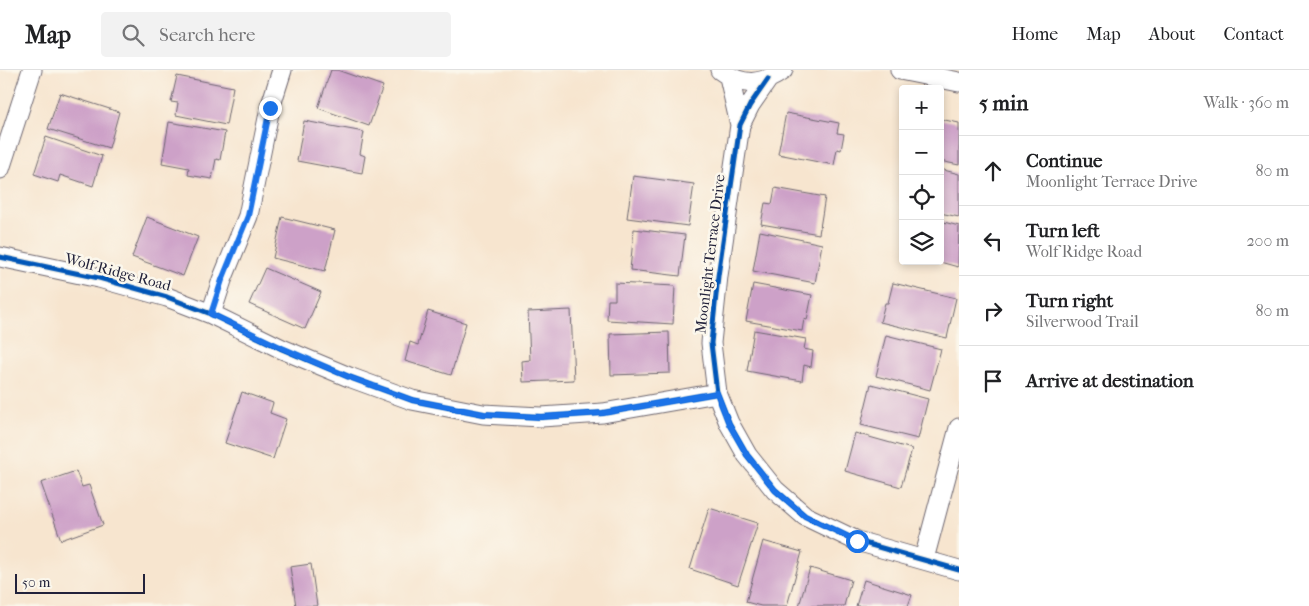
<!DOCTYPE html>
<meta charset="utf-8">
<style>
:root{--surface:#fff;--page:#f2f2f2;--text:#202124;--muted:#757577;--line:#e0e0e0}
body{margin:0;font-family:"IM FELL French Canon",serif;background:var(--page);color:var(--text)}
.controls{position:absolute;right:15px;top:15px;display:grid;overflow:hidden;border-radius:5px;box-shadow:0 2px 8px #0003}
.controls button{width:45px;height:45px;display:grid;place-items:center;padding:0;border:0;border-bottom:1px solid var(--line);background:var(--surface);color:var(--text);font:25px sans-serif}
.scale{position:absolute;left:15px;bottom:12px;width:130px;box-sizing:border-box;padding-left:5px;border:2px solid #22223b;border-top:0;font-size:14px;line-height:18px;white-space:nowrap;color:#22223b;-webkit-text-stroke:4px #fbf7ec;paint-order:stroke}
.stop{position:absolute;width:15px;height:15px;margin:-11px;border:4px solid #1a73e8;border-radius:50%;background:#fff}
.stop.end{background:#1a73e8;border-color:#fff;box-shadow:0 1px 5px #0008}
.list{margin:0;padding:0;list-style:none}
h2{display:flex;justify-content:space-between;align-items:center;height:65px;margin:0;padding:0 20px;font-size:21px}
h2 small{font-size:16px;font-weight:400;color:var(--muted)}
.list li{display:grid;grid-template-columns:32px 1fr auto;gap:15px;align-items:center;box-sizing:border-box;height:70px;padding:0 20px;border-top:1px solid var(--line)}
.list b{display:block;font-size:19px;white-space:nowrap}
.list p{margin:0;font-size:16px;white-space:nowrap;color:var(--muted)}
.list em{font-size:16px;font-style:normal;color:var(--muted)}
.icon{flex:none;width:28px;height:28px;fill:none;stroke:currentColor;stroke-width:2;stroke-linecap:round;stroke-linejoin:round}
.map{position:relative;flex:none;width:959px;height:536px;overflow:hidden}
header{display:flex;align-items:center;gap:30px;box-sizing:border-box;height:70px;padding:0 25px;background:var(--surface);border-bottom:1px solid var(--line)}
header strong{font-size:24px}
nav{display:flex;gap:28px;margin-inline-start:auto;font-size:18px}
.search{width:350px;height:45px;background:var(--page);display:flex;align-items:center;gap:12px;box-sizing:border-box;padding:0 18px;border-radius:5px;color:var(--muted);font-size:19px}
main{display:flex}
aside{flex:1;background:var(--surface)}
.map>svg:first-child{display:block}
.building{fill:#cda1c8}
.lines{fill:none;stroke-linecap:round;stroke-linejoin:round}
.minor-casing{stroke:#6d666f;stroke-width:21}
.minor{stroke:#fff;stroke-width:19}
.cycleway-casing{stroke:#fbf7ec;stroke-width:8}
.cycleway{stroke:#0057b8;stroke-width:5}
.route{stroke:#1a73e8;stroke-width:6}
.labels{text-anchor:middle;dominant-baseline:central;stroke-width:5;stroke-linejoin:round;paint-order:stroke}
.street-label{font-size:15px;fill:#22223b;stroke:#fbf7ec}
</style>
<header>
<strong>Map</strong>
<div class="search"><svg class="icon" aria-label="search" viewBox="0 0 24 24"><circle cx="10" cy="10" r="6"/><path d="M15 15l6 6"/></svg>Search here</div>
<nav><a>Home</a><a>Map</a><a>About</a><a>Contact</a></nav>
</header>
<main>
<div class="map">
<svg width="959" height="536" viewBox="0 0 959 536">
<rect width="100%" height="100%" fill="#fbf7ec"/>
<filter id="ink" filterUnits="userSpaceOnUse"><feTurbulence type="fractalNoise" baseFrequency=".02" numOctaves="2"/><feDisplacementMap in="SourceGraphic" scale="10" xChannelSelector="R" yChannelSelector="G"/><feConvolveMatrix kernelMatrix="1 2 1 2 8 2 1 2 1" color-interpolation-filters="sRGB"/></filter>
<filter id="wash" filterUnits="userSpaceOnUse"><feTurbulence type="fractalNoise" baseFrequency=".0096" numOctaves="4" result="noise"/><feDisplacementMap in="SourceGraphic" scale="20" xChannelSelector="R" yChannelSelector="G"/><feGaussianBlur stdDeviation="1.12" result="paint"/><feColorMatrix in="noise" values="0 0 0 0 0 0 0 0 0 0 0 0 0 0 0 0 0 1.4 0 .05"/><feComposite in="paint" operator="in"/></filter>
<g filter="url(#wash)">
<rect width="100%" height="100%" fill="#f7e5cf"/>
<g id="blocks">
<path class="building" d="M331,0H337L383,16L369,56L318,38Z
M177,6L233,17L226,55L176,45L178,33L171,32Z
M60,23L119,42L109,78L48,59Z
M786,43L839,53L837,63L844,64L841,80L837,79L834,95L778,84Z
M940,49L959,53V95L940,91Z
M304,51L364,62L360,84L365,86L362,103L297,91Z
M169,52L225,62L220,90L216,89L212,109L188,105L189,98L162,93Z
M46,67L102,86L93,116L60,105L58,112L34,104Z
M940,99L959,104V147L940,143Z
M633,106L694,114L688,156L627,148Z
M775,118L825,127L819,164L761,154L765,133L772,134Z
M147,147L198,167L183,206L132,187Z
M282,147L335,160L325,201L273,188Z
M940,151L959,156L958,197L940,192Z
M634,159L685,165L680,206L630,200Z
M760,161L822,174L815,213L753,201Z
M265,198L321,222L305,259L249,234Z
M615,213L675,216L673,254L607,250L608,230H615Z
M893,213L956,228L947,268L880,252L885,233H888Z
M753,214L812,225L807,250L804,249L802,261L746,251Z
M571,240L574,310L523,312L522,291L530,290L528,242Z
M428,241L466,253L451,305L405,291L410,272L418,275Z
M754,260L806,269L804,279L813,281L811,297L804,295L802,311L747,301Z
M669,262L670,303L611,305L610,264Z
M886,265L941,279L930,320L876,306Z
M871,314L928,329L918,369L861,355Z
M242,322L273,333L270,343L286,349L273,389L225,373Z
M855,363L912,379L901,417L845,401Z
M76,401L82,417L89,415L103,455L61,470L41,413Z
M709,438L758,453L738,515L690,499Z
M763,471L802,482L787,536H761L746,532Z
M311,494L317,536H296L290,497Z
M810,498L851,510L844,536H799Z
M864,510L912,525L908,536H856Z"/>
</g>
</g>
<g filter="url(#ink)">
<use href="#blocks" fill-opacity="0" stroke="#6d666f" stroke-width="1"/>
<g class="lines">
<defs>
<path id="minor" d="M720,0C742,17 761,16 783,0
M900,0L959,12
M729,7L740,55
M768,9L750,35L740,55L718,206L711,273L717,323L729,353L747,385L775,420L805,446L857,471L959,500
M0,99L32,0
M0,187L99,208L167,227L211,244L282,279L349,307L412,330L483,344L541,347L603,343L717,323
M211,244L222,210L248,146L270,38L282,0
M924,489L959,358"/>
</defs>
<use href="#minor" class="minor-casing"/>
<use href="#minor" class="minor"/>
<defs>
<path id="cycleway" d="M768,9L750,35L740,55L718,206L711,273L717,323L729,353L747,385L775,420L805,446L857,471L959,500
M0,187L99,208L167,227L211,244L282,279L349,307L412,330L483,344L541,347L603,343L717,323"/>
</defs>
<use href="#cycleway" class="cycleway-casing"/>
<use href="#cycleway" class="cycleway"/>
</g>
</g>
<g class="lines" filter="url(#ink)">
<path class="route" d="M270,38L248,146L222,210L211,244L282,278L349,307L412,330L484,344L541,347L603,343L717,323L729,354L747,385L775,420L805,446L857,471"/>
</g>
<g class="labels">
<g class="street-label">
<text transform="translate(710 184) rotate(-83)">Moonlight Terrace Drive</text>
<text transform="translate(118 202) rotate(15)">Wolf Ridge Road</text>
</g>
</g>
</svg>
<div class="controls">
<button>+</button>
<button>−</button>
<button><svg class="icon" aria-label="locate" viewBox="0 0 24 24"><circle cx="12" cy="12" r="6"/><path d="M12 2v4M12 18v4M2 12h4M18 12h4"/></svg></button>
<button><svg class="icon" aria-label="layers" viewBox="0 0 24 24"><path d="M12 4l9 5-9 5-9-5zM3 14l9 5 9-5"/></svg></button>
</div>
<div class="scale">50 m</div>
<div class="stop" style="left:857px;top:471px"></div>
<div class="stop end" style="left:270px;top:38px"></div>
</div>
<aside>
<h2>5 min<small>Walk · 360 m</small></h2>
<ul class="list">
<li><svg class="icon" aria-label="ahead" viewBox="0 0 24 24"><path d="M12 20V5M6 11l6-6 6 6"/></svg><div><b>Continue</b><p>Moonlight Terrace Drive</p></div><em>80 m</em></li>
<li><svg class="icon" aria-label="left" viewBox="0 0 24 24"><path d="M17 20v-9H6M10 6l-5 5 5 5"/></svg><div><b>Turn left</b><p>Wolf Ridge Road</p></div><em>200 m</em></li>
<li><svg class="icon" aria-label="right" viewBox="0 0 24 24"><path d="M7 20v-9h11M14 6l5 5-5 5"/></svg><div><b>Turn right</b><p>Silverwood Trail</p></div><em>80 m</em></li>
<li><svg class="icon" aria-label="arrive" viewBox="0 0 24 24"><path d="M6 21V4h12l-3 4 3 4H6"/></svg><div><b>Arrive at destination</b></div></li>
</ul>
</aside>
</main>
